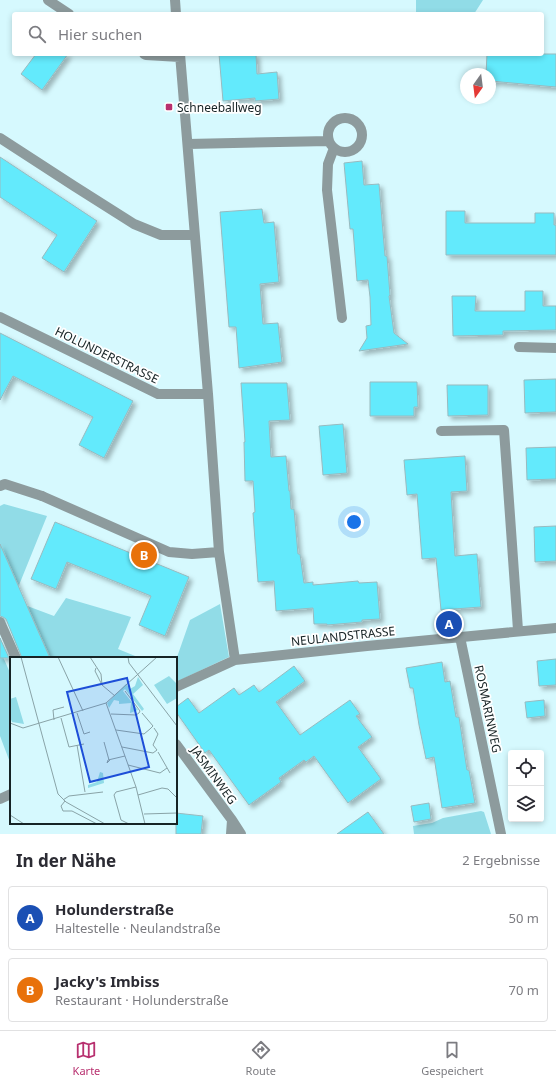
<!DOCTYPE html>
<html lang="de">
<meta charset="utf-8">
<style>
:root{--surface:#fff;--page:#f2f2f3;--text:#2b2b33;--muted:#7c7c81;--line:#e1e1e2;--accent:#b8306f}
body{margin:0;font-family:"Noto Sans",sans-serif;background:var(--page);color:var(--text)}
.controls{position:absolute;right:12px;bottom:12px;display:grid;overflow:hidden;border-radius:4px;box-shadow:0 2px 6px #0003}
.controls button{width:36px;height:36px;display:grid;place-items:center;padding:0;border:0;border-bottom:1px solid var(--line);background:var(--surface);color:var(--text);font:20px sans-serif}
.compass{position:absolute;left:460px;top:68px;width:36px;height:36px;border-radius:50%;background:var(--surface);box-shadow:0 2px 6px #0003;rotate:194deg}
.you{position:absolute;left:354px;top:522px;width:14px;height:14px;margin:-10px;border:3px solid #fff;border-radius:50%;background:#1a73e8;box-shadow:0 0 0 6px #1a73e833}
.badge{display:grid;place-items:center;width:26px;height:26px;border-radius:50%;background:var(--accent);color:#fff;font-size:13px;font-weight:700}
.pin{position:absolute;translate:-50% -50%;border:2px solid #fff;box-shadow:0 1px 4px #0006}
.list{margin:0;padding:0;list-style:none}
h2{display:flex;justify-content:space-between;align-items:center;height:52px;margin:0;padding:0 16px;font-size:17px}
h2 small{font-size:13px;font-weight:400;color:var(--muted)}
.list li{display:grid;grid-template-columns:26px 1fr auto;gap:12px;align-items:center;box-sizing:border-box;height:64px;margin:0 8px 8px;padding:0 8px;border:1px solid var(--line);border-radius:4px}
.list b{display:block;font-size:15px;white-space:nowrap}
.list p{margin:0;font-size:13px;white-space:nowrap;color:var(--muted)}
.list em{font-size:13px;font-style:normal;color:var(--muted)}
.icon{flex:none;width:22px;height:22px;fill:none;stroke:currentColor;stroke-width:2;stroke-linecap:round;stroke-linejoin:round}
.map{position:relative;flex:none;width:556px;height:834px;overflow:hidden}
.search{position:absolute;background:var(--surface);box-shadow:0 2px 6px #0003;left:12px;right:12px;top:12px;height:44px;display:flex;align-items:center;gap:10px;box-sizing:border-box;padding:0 14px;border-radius:4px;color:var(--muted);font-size:15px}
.sheet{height:196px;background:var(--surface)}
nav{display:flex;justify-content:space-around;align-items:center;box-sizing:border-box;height:56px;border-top:1px solid var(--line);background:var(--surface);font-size:11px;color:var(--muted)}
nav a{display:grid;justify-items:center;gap:2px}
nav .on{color:var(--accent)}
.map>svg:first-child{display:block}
.green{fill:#91dce7}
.building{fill:#64eafc;stroke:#98babf;filter:url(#shadow)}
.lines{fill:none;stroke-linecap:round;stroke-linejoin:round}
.lane{stroke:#8d9b9d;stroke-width:10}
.street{stroke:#8d9b9d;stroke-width:10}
.poi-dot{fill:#b8306f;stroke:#fff;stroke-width:1.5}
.labels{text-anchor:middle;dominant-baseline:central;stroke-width:3.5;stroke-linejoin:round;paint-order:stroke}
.poi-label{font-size:12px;fill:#162325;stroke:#fff;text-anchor:start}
.street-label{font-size:12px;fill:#162325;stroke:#fff}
.inset-road{fill:none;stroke:#89a3a7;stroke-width:1}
.view{fill:#1d4ed8;fill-opacity:0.15;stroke:#1d4ed8;stroke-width:2}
.inset-edge{fill:none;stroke:#162325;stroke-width:2}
</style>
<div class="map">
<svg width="556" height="834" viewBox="0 0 556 834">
<defs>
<filter id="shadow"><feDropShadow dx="3.5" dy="3.5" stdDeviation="2" flood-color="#0004"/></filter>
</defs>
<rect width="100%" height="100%" fill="#d6f9fe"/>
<path class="green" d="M416,0H483L474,14H416Z
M4,504L47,516L15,595L22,604L54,616L66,598L131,617L118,649L140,658H33L0,587V506Z
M220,604L229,657L176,682V660L190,620Z
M0,650L11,675V765L0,736Z
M481,811L484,812L491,834H414L413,826L432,823L443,818Z"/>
<path class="building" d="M36,54H68L42,90L21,74Z
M219,54H256L257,74L277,72L279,99L255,101V98L223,101Z
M487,54H556V87L490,81V74H486Z
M0,157L97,221L64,272L42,258L57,235L0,197Z
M362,161L364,185L379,184L385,256H387L390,295L389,296L394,333L408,344L359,351L367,338L366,326L371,325L370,297L368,280L357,281L353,229H350L344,163Z
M262,209L264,223L274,222L279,282L260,284L263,324L278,323L282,362L239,368L236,327H229L220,212Z
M446,211H465V223H535V213H554V225H556V255H446Z
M525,291H543V306H556V330L503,331V335L453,336L452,296H476L475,311H525Z
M0,333L133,401L104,458L79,445L93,417L13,376L0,400Z
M556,379V412L525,413L524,380Z
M370,382H417L418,407H414V416H370Z
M241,383H287L290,420L269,421L271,457L286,456L289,491H290L291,509H294L298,554H300L304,583L313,582V585L358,581L359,583L377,582L380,619L362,620V622L327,625V624H314L313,608L276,611L274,581L258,582L253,513L255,512L253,481H245L244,442H245Z
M447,385H488V415L448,416Z
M343,424L347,473L323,475L319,426Z
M556,447V479L527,480L526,448Z
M465,456L467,491L451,492L455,556L477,554L481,607L441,610L436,558L422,559L417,494L407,495L404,460Z
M55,522L189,577L165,636L139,625L151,596L67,562L56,589L31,579Z
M556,526V561L535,562L534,527Z
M0,544L31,615L50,658H22L6,619L3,617L0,616Z
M0,638L9,658H0Z
M556,659V685L539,686L537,661Z
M442,662L445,682L450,681L456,717H459L467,770H469L475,803L442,808L434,757L426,759L419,725L413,688H410L406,668Z
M294,666L305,681L276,702L300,735L350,700L360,714L356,716L372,737L358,747L381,779L348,803L314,756L306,762L304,760L279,778L281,782L249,805L209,750L205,753L176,712V707L188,698L199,713L234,688L239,695L254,685L259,692Z
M544,700L545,716L527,718L525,702Z
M429,803L431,819L414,822L411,806Z
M368,812L384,834H337Z
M176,813L203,816L201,834H176Z"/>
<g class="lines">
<path class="lane" d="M0,486L5,484L42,496
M0,622L16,658"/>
<path class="street" d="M48,0L69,14
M175,0L176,14
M144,54L146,55L180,57
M180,54L208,394L219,552L235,660
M328 135a17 17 0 1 1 34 0a17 17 0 1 1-34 0Z
M0,138L74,186L134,224L161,235H194
M188,144L329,141
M334,148L328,164L327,190L342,318
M0,317L158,394H208
M519,347L556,348
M441,431L504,430L518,630
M42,496L169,552L192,554L219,552
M460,637L501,834
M176,687L235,660L367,646L556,628
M176,744L232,820L231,834
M0,799L11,794
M232,820L241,834"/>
</g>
<rect class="poi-dot" x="165" y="103" width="8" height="8" rx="2"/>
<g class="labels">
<g class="poi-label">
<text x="177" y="107">Schneeballweg</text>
</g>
<g class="street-label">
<text transform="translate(107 355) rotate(26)">HOLUNDERSTRASSE</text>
<text transform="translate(343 636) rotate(-6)">NEULANDSTRASSE</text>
<text transform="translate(488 709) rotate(78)">ROSMARINWEG</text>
<text transform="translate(214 775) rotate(54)">JASMINWEG</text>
</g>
</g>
<g transform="translate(10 657)">
<rect width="167" height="167" fill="#d6f9fe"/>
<path d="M159,19L167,27V41L157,47L144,28ZM128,20L133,28L123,37L134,52L132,54L115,32L113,34L128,53L120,56L121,46L109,47V44L104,43L99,51L97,46L116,27L120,32L125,29ZM6,40L14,67L2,65L0,60V42ZM90,115L93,116L94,126L78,131V128L87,125Z" fill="#91dce7"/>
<path class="inset-road" d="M11,0L48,137L56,145L95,167M48,0L73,54M80,0L91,17L92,28L105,39M118,0L119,6L167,69M86,11L85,14L92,28M96,46L126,130L135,167M67,56L74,77L80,75M101,57L126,58L129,56L130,54L115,34M51,61L59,90L74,87M44,63L43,53L54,50M0,66L13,71L96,46L147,0M106,73L134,77L140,72L143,69L132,56M94,85L99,103M67,88L75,135M112,90L143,96L147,93L143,88L148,77L144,71M148,95L160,116M100,103L97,106L98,103L115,99M118,108L150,116L157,111M128,138L152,131L158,132L167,141M53,143L59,139L93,135M55,144L51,149L53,154H62L87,167M134,157L167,156M0,158L14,167M119,167L111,163L104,138L106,135L126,130"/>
<path class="view" d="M117,21L139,110L80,125L57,35Z"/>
<rect width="167" height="167" class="inset-edge"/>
</g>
</svg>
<div class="controls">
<button><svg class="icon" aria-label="locate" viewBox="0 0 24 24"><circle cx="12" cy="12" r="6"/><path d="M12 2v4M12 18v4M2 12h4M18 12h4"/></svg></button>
<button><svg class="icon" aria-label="layers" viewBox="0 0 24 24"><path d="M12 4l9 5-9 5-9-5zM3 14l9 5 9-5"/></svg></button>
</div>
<svg class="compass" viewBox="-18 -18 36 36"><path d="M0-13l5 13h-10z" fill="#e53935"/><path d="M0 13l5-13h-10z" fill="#7c7c81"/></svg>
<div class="you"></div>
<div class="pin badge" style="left:449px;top:624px;background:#1a4fb4">A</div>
<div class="pin badge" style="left:144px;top:555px;background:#e8710a">B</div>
<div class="search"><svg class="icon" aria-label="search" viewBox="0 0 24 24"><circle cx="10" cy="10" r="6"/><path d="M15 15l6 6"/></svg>Hier suchen</div>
</div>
<section class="sheet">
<h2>In der Nähe<small>2 Ergebnisse</small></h2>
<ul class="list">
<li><span class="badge" style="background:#1a4fb4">A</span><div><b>Holunderstraße</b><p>Haltestelle · Neulandstraße</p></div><em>50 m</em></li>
<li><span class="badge" style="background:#e8710a">B</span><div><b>Jacky's Imbiss</b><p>Restaurant · Holunderstraße</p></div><em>70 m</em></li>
</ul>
</section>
<nav>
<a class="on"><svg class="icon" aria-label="map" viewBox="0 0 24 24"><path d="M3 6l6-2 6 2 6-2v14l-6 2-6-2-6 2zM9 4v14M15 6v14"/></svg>Karte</a>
<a><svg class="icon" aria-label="directions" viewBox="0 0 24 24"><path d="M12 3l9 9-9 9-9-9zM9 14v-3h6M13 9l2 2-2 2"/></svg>Route</a>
<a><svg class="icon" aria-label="saved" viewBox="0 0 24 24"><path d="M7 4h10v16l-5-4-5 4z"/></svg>Gespeichert</a>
</nav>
